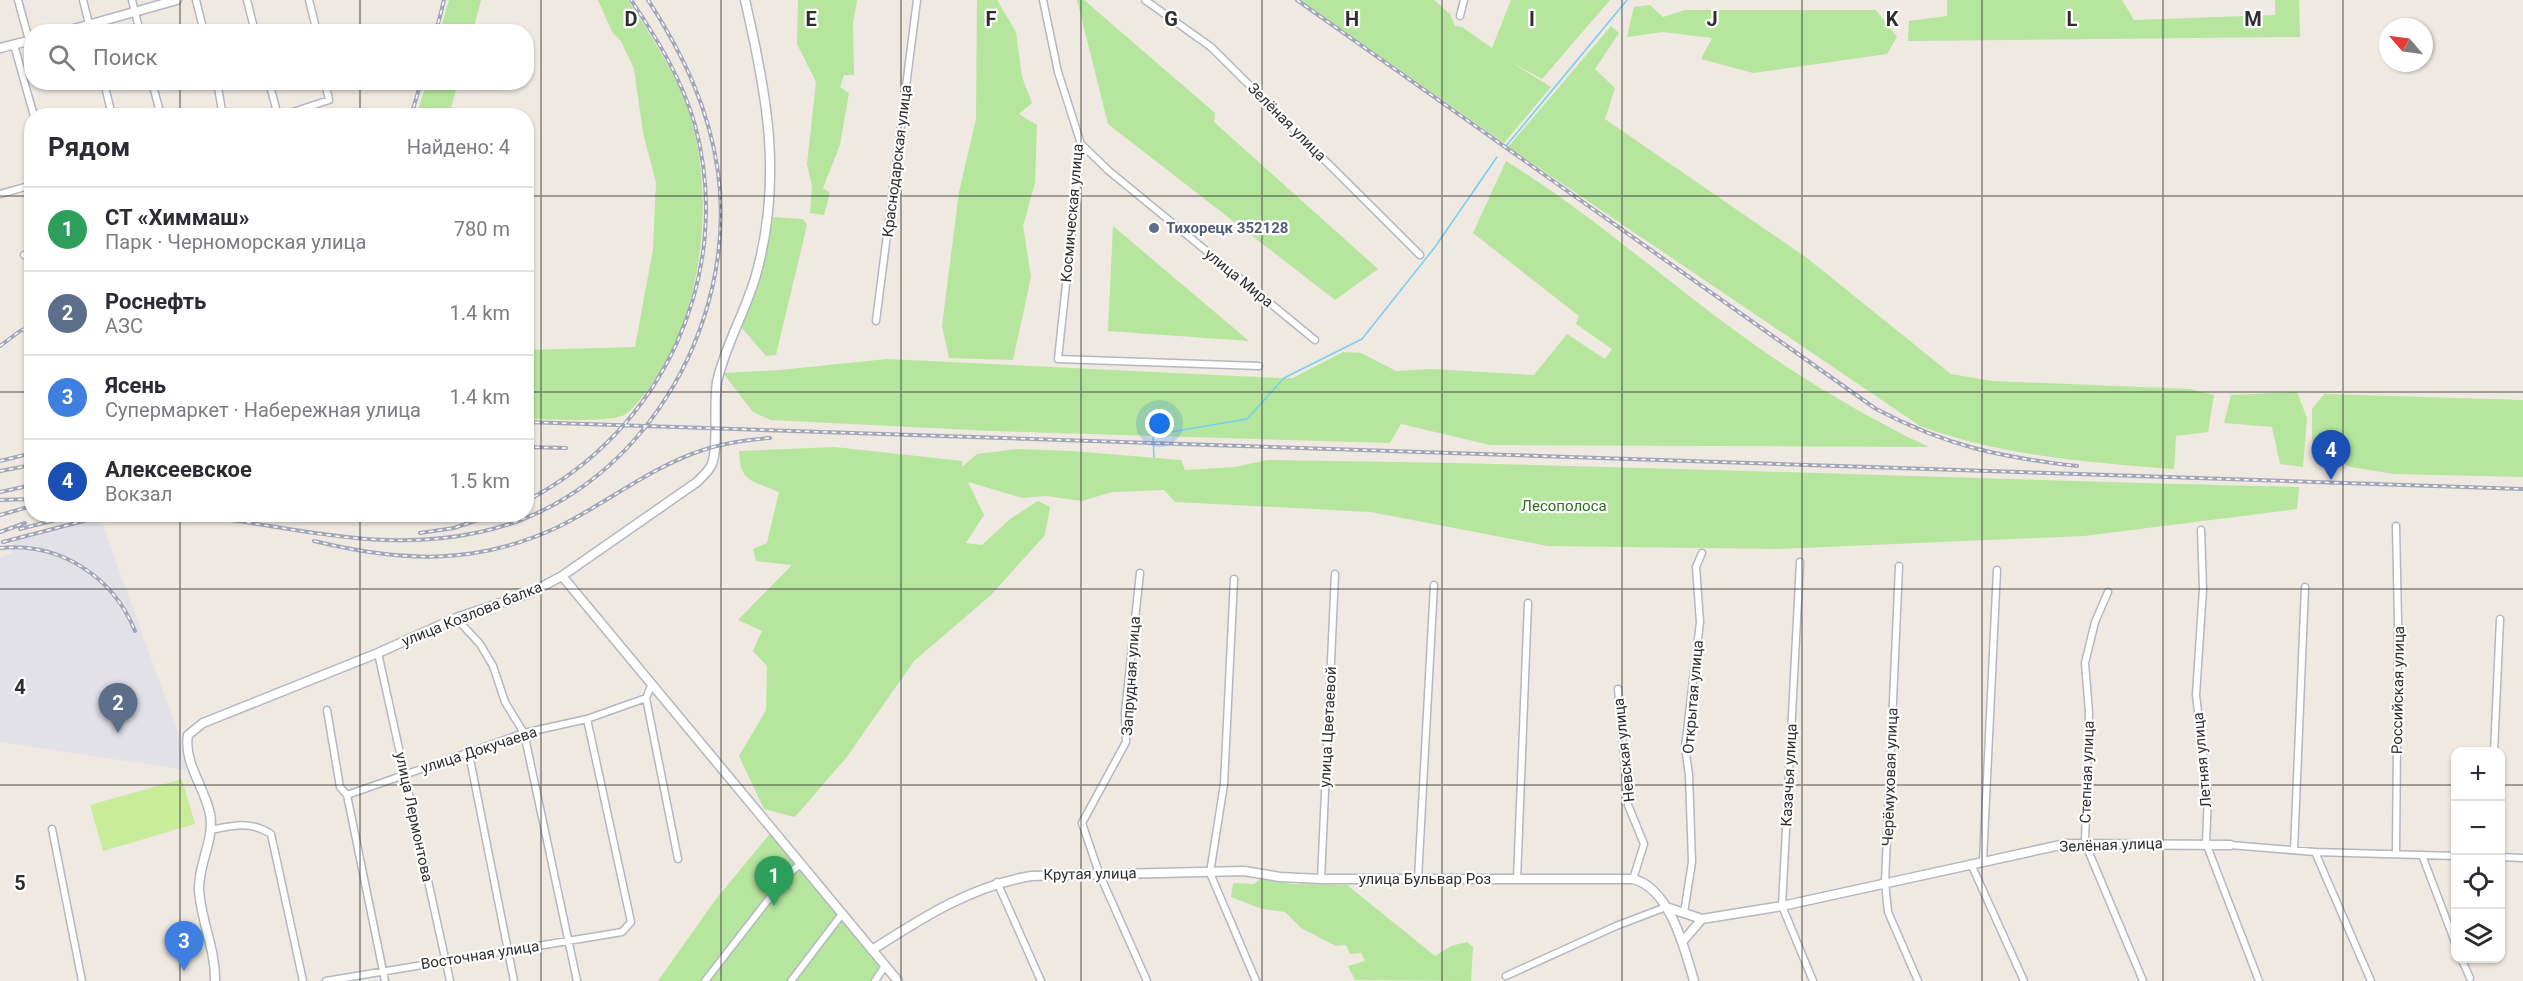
<!DOCTYPE html>
<html lang="ru">
<meta charset="utf-8">
<style>
:root{--surface:#fff;--page:#f2f2f3;--text:#2b2b33;--muted:#7c7c81;--line:#e1e1e2;--accent:#4264fb}
body{margin:0;font-family:Roboto,sans-serif;background:var(--page);color:var(--text)}
.controls{position:absolute;right:18px;bottom:18px;display:grid;overflow:hidden;border-radius:12px;box-shadow:0 2px 4px #0004}
.controls button{width:54px;height:54px;display:grid;place-items:center;padding:0;border:0;border-bottom:2px solid var(--line);background:var(--surface);color:var(--text);font:30px sans-serif}
.compass{position:absolute;left:2379px;top:18px;width:54px;height:54px;border-radius:50%;background:var(--surface);box-shadow:0 2px 4px #0004;rotate:298deg}
.you{position:absolute;left:1160px;top:424px;width:21px;height:21px;margin:-15px;border:4px solid #fff;border-radius:50%;background:#1a73e8;box-shadow:0 0 0 9px #1a73e833}
.badge{display:grid;place-items:center;width:39px;height:39px;border-radius:50%;background:var(--accent);color:#fff;font-size:20px;font-weight:700}
.pin{position:absolute;translate:-50% -50px;filter:drop-shadow(0 2px 3px #0008)}
.pin::after{content:'';position:absolute;top:32px;width:21px;height:18px;background:inherit;clip-path:polygon(0 0,100% 0,50% 100%)}
.list{margin:0;padding:0;list-style:none}
h2{display:flex;justify-content:space-between;align-items:center;height:78px;margin:0;padding:0 24px;font-size:26px}
h2 small{font-size:20px;font-weight:400;color:var(--muted)}
.list li{display:grid;grid-template-columns:39px 1fr auto;gap:18px;align-items:center;box-sizing:border-box;height:84px;padding:0 24px;border-top:2px solid var(--line)}
.list b{display:block;font-size:22px;white-space:nowrap}
.list p{margin:0;font-size:20px;white-space:nowrap;color:var(--muted)}
.list em{font-size:20px;font-style:normal;color:var(--muted)}
.icon{flex:none;width:33px;height:33px;fill:none;stroke:currentColor;stroke-width:2;stroke-linecap:round;stroke-linejoin:round}
.map{position:relative;flex:none;width:2523px;height:981px;overflow:hidden}
.search{position:absolute;background:var(--surface);box-shadow:0 2px 4px #0004;left:24px;top:24px;width:510px;height:66px;display:flex;align-items:center;gap:15px;box-sizing:border-box;padding:0 21px;border-radius:24px;color:var(--muted);font-size:22px}
.panel{position:absolute;background:var(--surface);box-shadow:0 2px 4px #0004;left:24px;top:108px;width:510px;height:414px;border-radius:24px}
.map>svg:first-child{display:block}
.industrial{fill:#e3e1e8}
.green{fill:#b6e59e}
.pitch{fill:#c9ec9a}
.lines{fill:none;stroke-linecap:round;stroke-linejoin:round}
.stream{stroke:#75cff0;stroke-width:1.5}
.street-casing{stroke:#b4b7c1;stroke-width:9}
.secondary-casing{stroke:#b4b7c1;stroke-width:11}
.street{stroke:#fff;stroke-width:6}
.secondary{stroke:#fff;stroke-width:8}
.rail-casing{stroke:#a3a6b8;stroke-width:4}
.rail{stroke:#fff;stroke-width:1.5;stroke-dasharray:4.5;stroke-linecap:butt}
.grid{fill:none;stroke:#2e2e2e;stroke-width:1.5;stroke-opacity:0.55}
.service-dot{fill:#5c6f8a;stroke:#fff;stroke-width:2}
.labels{text-anchor:middle;dominant-baseline:central;stroke-width:4.5;stroke-linejoin:round;paint-order:stroke}
.street-label{font-size:15px;fill:#2e2e2e;stroke:#fff}
.service-label{font-size:15px;font-weight:bold;fill:#4e5e75;stroke:#fff;text-anchor:start}
.park-label{font-size:15px;fill:#2c6e1b;stroke:#fff}
.grid-label{font-size:20px;text-anchor:middle;font-weight:bold;fill:#2e2e2e;stroke:#fff;stroke-width:4.5;stroke-linejoin:round;paint-order:stroke}
</style>
<div class="map">
<svg width="2523" height="981" viewBox="0 0 2523 981">
<rect width="100%" height="100%" fill="#efe9e1"/>
<path class="industrial" d="M100,518L177,729L186,770L0,742V558L12,553L13,542Z"/>
<path class="green" d="M449,0H481L473,31H440Z
M598,0H628C646,28 664,56 679,86C716,166 708,284 667,360C660,373 635,411 622,416C606,422 545,420 527,418V350L635,347L653,249L656,182L643,133L634,69L621,41L612,32Z
M798,0H857L853,23L854,75H844L840,87L849,93L840,145L823,188L830,193L824,215L810,213L812,187L807,164L816,82L797,44Z
M977,0H997L1016,32L1022,77L1032,103L1019,114L1037,125L1035,183L1023,226L1031,277L1013,360L949,358L942,326L959,192L976,119Z
M1077,0H1084L1215,113L1214,122L1378,269L1335,300L1108,124Z
M1300,0H1434L1450,14L1455,26L1462,27L1492,48L1511,0H1610L1542,79L1511,62L1551,87L1504,143Z
M1947,0H2122L2134,20L2275,15V0H2299L2300,37L1908,41L1909,21L1947,16Z
M1650,5L1663,17L1685,10H1876L1897,37L1887,54L1753,73L1701,59L1712,38L1663,32L1627,37L1634,7Z
M1611,26L1619,33L1595,69L1615,88L1605,119L1807,258L1951,374L1992,381L2190,389L2214,395L2208,432L2176,436L2174,469C2088,462 2001,456 1920,426L1508,147Z
M427,83H458L449,115H416Z
M1506,161C1589,212 1662,278 1741,335C1797,376 1867,418 1929,447L1490,445L1401,424L1390,443L992,431L771,420L753,412L723,373L780,370L887,359L1279,378H1293L1343,352L1361,353L1396,371L1431,369L1534,375L1567,334L1605,359L1612,349L1576,324L1579,316L1473,233Z
M773,217L803,219L807,225L776,355L766,356L742,328Z
M1113,226L1249,341L1108,331Z
M2297,392L2307,418L2303,467L2280,464L2272,427L2224,423L2231,395Z
M2324,394L2523,400V477L2394,474L2351,467L2322,452L2312,441V409Z
M835,447L962,461V467L977,454L1017,449L1073,451L1181,460L1185,470L1235,467L1268,460C1612,464 1956,479 2299,487L2297,509L2084,536L1776,549L1548,546L1371,512L1175,502L1164,490L1112,492L1082,501L1046,496L1022,498L968,482L984,515L966,543L982,545L1010,519L1038,501L1050,507L1045,535L991,595L914,661L846,758L795,817L764,809L739,756L766,710L767,666L753,651L762,631L738,620L792,565L756,561L753,549L767,543L779,492C753,480 740,484 739,451Z
M773,830L885,966L875,981H658L716,899Z
M1260,879L1292,884L1347,885L1435,956L1451,946L1467,942L1473,947L1471,981L1355,980L1348,966L1365,961L1361,953L1350,954L1346,945L1336,946L1301,928L1285,912L1262,909L1231,897L1233,883L1254,884Z"/>
<path class="pitch" d="M182,779L195,824L103,851L90,805Z"/>
<g class="lines">
<path class="stream" d="M1506,146L1627,0
M1154,457L1153,435L1247,419L1284,378L1362,339L1435,247L1497,157"/>
<defs>
<path id="street" d="M18,0L29,40
M83,0L91,32
M132,0L140,32
M196,0L204,32
M247,0L255,32
M309,0L317,32
M1043,0L1058,72L1081,144L1058,359L1259,366
M1145,0L1211,47L1420,255
M1460,16L1464,0
M14,45L34,116
M104,82L112,116
M152,82L161,116
M217,82L223,116
M269,82L278,116
M281,116L329,100L325,82
M1081,144L1109,171L1315,340
M0,194L32,185
M24,255L32,253
M876,321L917,0
M2201,530L2203,589L2196,695L2208,795L2206,843L2259,981
M1800,562L1782,906L1813,981
M1899,566L1885,882L1888,912L1918,981
M1140,573L1125,712L1126,742L1082,823L1099,873L1147,981
M1234,579L1224,784L1210,873L1256,981
M2108,592L2095,622L2085,663L2089,712L2085,843L2143,981
M456,618L480,644L493,666L505,702L524,733L577,981
M378,653L450,981
M651,686L646,698L678,859
M1618,689L1628,805L1644,844L1633,879
M327,710L340,787L347,795L385,981
M2494,752L2500,619
M469,754L514,981
M347,795L524,733L587,719L646,698
M52,829L82,981
M211,830C234,825 251,821 271,834L303,981
M2230,845L2315,852L2456,856
M2294,850L2305,587
M2315,852L2371,981
M2396,854L2398,621L2396,526
M2422,855L2456,945
M2500,857L2523,858
M1983,861L1997,570
M1971,864L2024,981
M1321,879L1335,574
M1418,879L1434,585
M1517,880L1528,603
M997,882L1041,981
M1684,913L1692,862L1689,775L1685,747L1700,622L1696,567L1702,553
M2461,958L2470,978
M1506,976L1616,926L1666,907
M326,981L622,932L631,922L587,719
M705,981L789,873L801,864
M791,981L842,914
M875,981L885,966"/>
<path id="secondary" d="M63,32L177,0
M0,48L32,40
M562,576L898,981
M1666,907L1702,919
M1682,942L1702,919L1782,906L2065,844L2230,845
M872,950C922,918 971,886 1031,876L1244,871L1280,877L1321,879H1633C1670,888 1685,950 1694,981
M215,981C216,951 201,921 199,890C198,864 215,839 210,814C205,788 183,762 188,735L203,723L378,653L456,618L530,593L562,576L697,482C702,477 709,471 712,464C719,444 713,406 717,382C725,345 746,311 756,275C783,179 767,94 745,0"/>
</defs>
<use href="#street" class="street-casing"/>
<use href="#secondary" class="secondary-casing"/>
<use href="#street" class="street"/>
<use href="#secondary" class="secondary"/>
<defs>
<path id="rail" d="M1297,0L1876,409C1947,446 1999,457 2077,466
M436,32L444,0
M411,116L421,82
M0,346L20,331L32,326
M526,422L2523,489
M526,447L566,448
M0,461L32,453
M0,471L32,465
M0,492L32,485
M0,500L32,499
M526,501C663,431 735,274 695,125C682,79 657,39 631,0
M184,514C287,524 375,555 480,532C638,499 739,327 718,172C709,108 683,54 648,0
M0,515L32,506
M20,529L75,515
M0,532L25,523
M420,533L454,528L496,514
M314,541C401,562 475,566 558,527C607,503 651,467 703,450C724,443 747,440 770,438
M3,542L95,518
M0,548C59,542 113,576 135,631"/>
</defs>
<use href="#rail" class="rail-casing"/>
<use href="#rail" class="rail"/>
</g>
<path class="grid" d="M180,0V32M360,0V32M541,0V981M721,0V981M901,0V981M1081,0V981M1262,0V981M1442,0V981M1622,0V981M1802,0V981M1982,0V981M2163,0V981M2343,0V981M180,82V116M360,82V116M0,196H32M526,196H2523M0,392H32M526,392H2523M180,514V981M360,514V981M0,589H2523M0,785H2456M2500,785H2523"/>
<circle class="service-dot" cx="1154" cy="228" r="6"/>
<g class="labels">
<g class="street-label">
<text transform="translate(1287 122) rotate(45)">Зелёная улица</text>
<text transform="translate(897 161) rotate(-83)">Краснодарская улица</text>
<text transform="translate(1072 213) rotate(-85)">Космическая улица</text>
<text transform="translate(1239 278) rotate(39)">улица Мира</text>
<text transform="translate(472 614) rotate(-22)">улица Козлова балка</text>
<text transform="translate(1131 676) rotate(-86)">Запрудная улица</text>
<text transform="translate(2398 690) rotate(-89)">Российская улица</text>
<text transform="translate(1693 697) rotate(-85)">Открытая улица</text>
<text transform="translate(1328 727) rotate(-87)">улица Цветаевой</text>
<text transform="translate(479 750) rotate(-18)">улица Докучаева</text>
<text transform="translate(1624 750) rotate(-96)">Невская улица</text>
<text transform="translate(2202 760) rotate(-95)">Летняя улица</text>
<text transform="translate(2087 772) rotate(-88)">Степная улица</text>
<text transform="translate(1789 775) rotate(-87)">Казачья улица</text>
<text transform="translate(1890 777) rotate(-88)">Черёмуховая улица</text>
<text transform="translate(414 817) rotate(78)">улица Лермонтова</text>
<text transform="translate(2111 845) rotate(-2)">Зелёная улица</text>
<text transform="translate(1090 874) rotate(-1)">Крутая улица</text>
<text x="1425" y="879">улица Бульвар Роз</text>
<text transform="translate(480 955) rotate(-9)">Восточная улица</text>
</g>
<g class="service-label">
<text x="1166" y="228">Тихорецк 352128</text>
</g>
<g class="park-label">
<text x="1564" y="506">Лесополоса</text>
</g>
</g>
<g class="grid-label">
<text x="631" y="26">D</text>
<text x="811" y="26">E</text>
<text x="991" y="26">F</text>
<text x="1171" y="26">G</text>
<text x="1352" y="26">H</text>
<text x="1532" y="26">I</text>
<text x="1712" y="26">J</text>
<text x="1892" y="26">K</text>
<text x="2072" y="26">L</text>
<text x="2253" y="26">M</text>
<text x="20" y="694">4</text>
<text x="20" y="890">5</text>
</g>
</svg>
<div class="controls">
<button>+</button>
<button>−</button>
<button><svg class="icon" aria-label="locate" viewBox="0 0 24 24"><circle cx="12" cy="12" r="6"/><path d="M12 2v4M12 18v4M2 12h4M18 12h4"/></svg></button>
<button><svg class="icon" aria-label="layers" viewBox="0 0 24 24"><path d="M12 4l9 5-9 5-9-5zM3 14l9 5 9-5"/></svg></button>
</div>
<svg class="compass" viewBox="-18 -18 36 36"><path d="M0-13l5 13h-10z" fill="#e53935"/><path d="M0 13l5-13h-10z" fill="#7c7c81"/></svg>
<div class="you"></div>
<div class="pin badge" style="left:774px;top:906px;background:#2e9e5b">1</div>
<div class="pin badge" style="left:118px;top:733px;background:#5c6f8a">2</div>
<div class="pin badge" style="left:184px;top:971px;background:#3f7fe0">3</div>
<div class="pin badge" style="left:2331px;top:480px;background:#1a4fb4">4</div>
<div class="search"><svg class="icon" aria-label="search" viewBox="0 0 24 24"><circle cx="10" cy="10" r="6"/><path d="M15 15l6 6"/></svg>Поиск</div>
<section class="panel">
<h2>Рядом<small>Найдено: 4</small></h2>
<ul class="list">
<li><span class="badge" style="background:#2e9e5b">1</span><div><b>СТ «Химмаш»</b><p>Парк · Черноморская улица</p></div><em>780 m</em></li>
<li><span class="badge" style="background:#5c6f8a">2</span><div><b>Роснефть</b><p>АЗС</p></div><em>1.4 km</em></li>
<li><span class="badge" style="background:#3f7fe0">3</span><div><b>Ясень</b><p>Супермаркет · Набережная улица</p></div><em>1.4 km</em></li>
<li><span class="badge" style="background:#1a4fb4">4</span><div><b>Алексеевское</b><p>Вокзал</p></div><em>1.5 km</em></li>
</ul>
</section>
</div>
